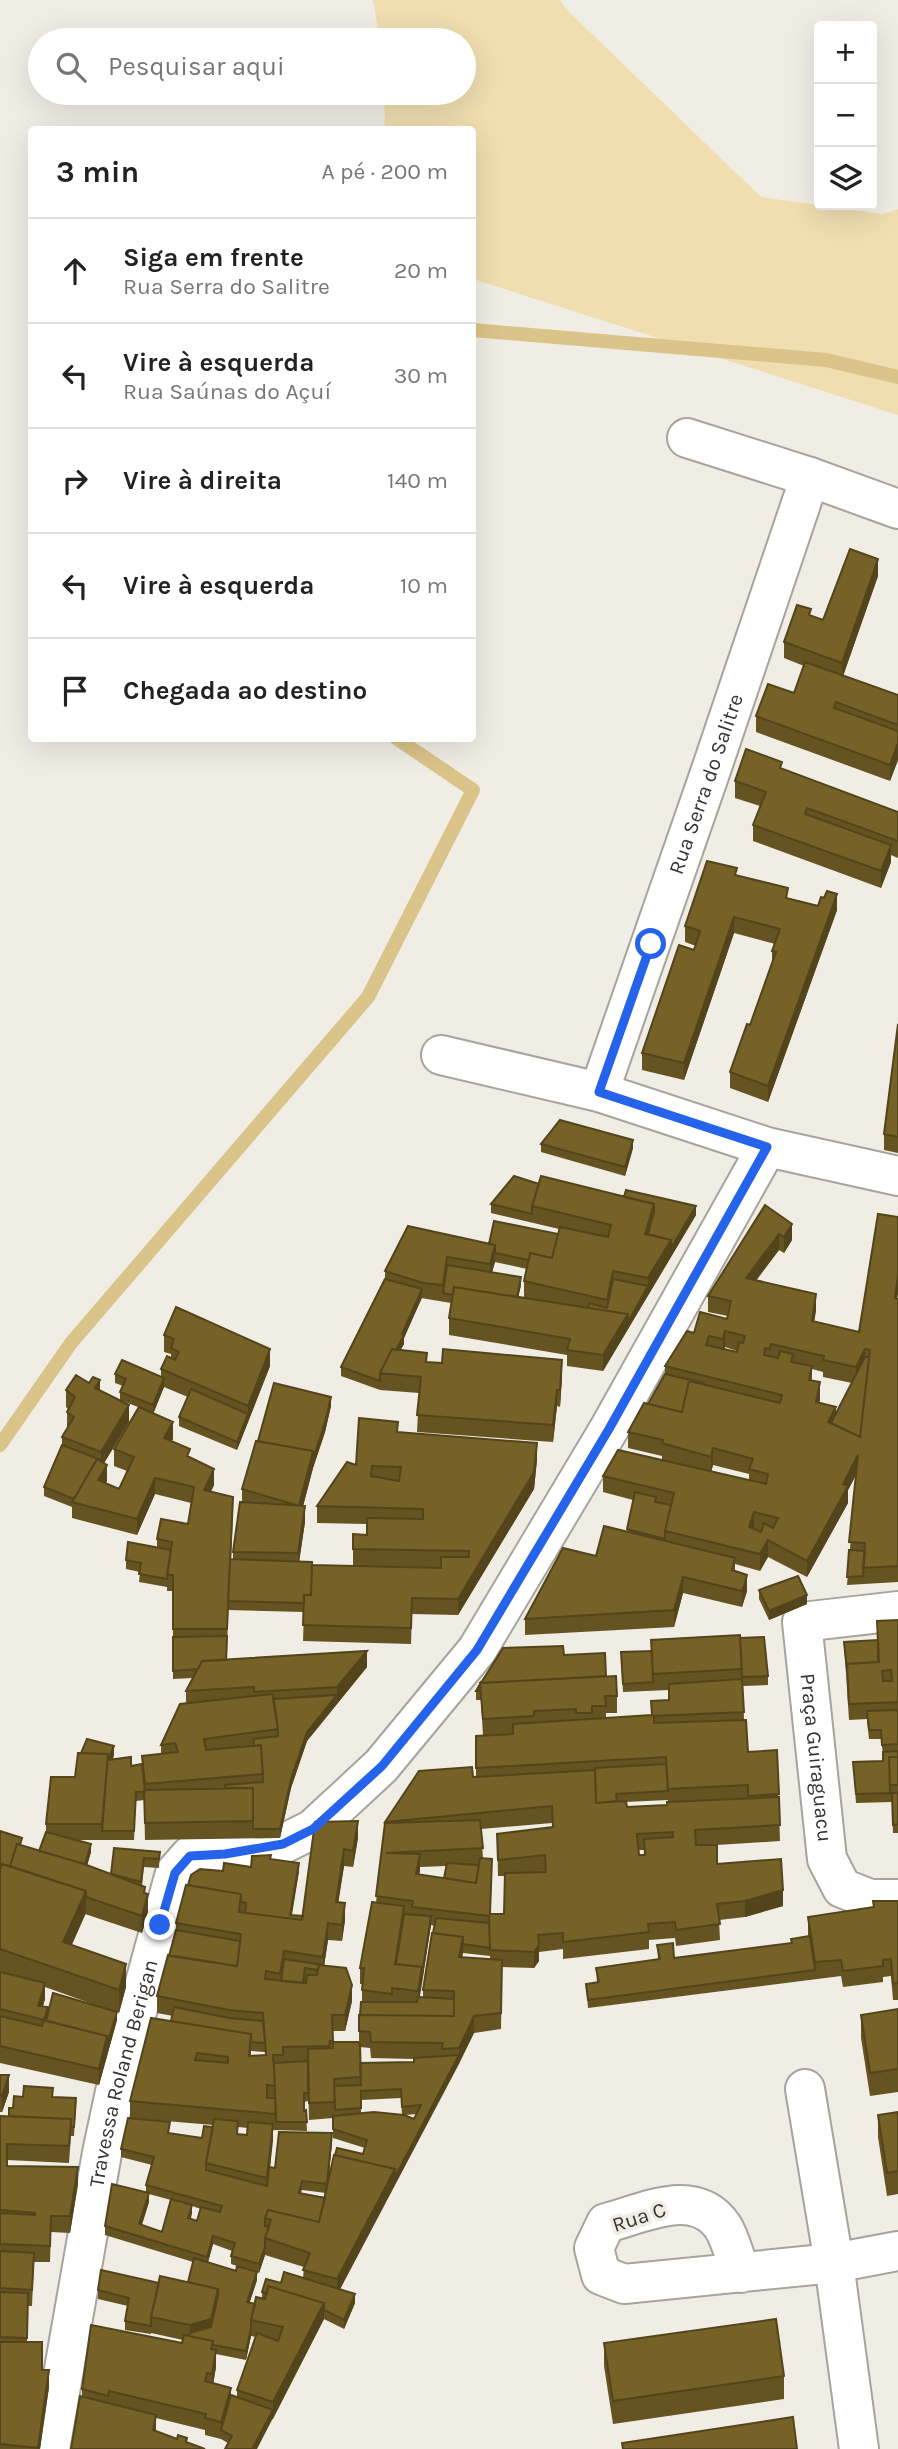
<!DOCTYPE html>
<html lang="pt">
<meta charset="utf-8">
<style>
:root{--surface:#fff;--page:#f6f6f6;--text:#222;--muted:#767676;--line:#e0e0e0}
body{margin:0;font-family:Karla,sans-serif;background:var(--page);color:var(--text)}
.controls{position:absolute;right:21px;top:21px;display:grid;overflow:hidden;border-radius:7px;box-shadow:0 7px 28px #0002}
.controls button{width:63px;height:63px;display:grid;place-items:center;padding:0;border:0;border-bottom:2px solid var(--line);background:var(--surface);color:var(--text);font:35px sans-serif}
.stop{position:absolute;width:21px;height:21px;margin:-16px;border:5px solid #2563eb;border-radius:50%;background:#fff}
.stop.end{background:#2563eb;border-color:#fff;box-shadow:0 2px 7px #0008}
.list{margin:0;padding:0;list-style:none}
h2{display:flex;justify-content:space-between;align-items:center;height:91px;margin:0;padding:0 28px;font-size:30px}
h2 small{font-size:23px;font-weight:400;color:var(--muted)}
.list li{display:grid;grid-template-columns:46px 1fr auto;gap:21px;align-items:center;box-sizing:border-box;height:105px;padding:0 28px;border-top:2px solid var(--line)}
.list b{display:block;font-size:26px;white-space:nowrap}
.list p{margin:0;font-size:23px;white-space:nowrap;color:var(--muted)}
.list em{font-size:23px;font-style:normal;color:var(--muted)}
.icon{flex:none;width:38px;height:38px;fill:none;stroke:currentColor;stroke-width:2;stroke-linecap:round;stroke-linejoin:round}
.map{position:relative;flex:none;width:898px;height:2449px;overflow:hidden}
.search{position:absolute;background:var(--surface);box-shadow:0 7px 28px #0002;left:28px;top:28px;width:448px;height:77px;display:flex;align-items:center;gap:18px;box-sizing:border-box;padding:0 24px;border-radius:38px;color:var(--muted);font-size:26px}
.panel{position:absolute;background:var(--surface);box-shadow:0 7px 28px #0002;left:28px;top:126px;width:448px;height:616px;border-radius:7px}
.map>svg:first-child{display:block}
.green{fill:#f0deb0}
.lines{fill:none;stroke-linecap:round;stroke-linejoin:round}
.stream{stroke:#dbc489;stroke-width:14}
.minor-casing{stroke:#a7a49d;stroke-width:42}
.minor{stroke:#fff;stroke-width:38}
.wall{fill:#655322;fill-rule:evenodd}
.shaded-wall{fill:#53441b}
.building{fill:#766127;stroke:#53441b;stroke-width:2;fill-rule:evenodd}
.route{stroke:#2563eb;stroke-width:9}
.labels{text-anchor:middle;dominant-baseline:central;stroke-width:7;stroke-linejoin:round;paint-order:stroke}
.street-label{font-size:21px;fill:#353430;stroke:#f0ede5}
</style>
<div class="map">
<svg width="898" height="2449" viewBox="0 0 898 2449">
<rect width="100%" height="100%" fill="#f0ede5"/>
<path class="green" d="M373,0H560L568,11L761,197L883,214L898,209V415L473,279L472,130L385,129L384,93H464V40H380Z"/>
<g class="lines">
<path class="stream" d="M472,330L826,360L898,377
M0,1445L71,1343L368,997L473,790L396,738"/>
<defs>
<g id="minor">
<path d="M687,438L810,477L898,509"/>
<path d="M441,1055L599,1092L767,1147L898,1176"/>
<path id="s1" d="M599,1092L711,770L810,477"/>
<path id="s2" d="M898,1611L802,1622L827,1859L842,1888L870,1899H898"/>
<path d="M805,2089L834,2263L859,2449"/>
<path d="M741,2273C735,2259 731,2240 723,2227C695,2186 645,2213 606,2223L594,2248L601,2275L624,2284L834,2263L898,2251"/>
<path id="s3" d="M50,2449L102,2153L115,2092L175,1873L190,1856L225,1854L283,1844L313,1829L381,1766L477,1650L609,1429L767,1147"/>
</g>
</defs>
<use href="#minor" class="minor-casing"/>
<use href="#minor" class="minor"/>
</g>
<path class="wall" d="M878,576L843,676L898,695V760L890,781L756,732V716L794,693L804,666L784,658V642L811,616L823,620Z
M782,769L898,812V858L891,855V862L881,888L753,841V825L760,806L735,798V781Z
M737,876L788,898L837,910L768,1102L730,1088V1072L750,1025L772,963V951L775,944L734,933L684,1080L642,1070V1053L696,946L685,942V926Z
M898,1024V1153L884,1150V1134Z
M541,1144L633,1148L625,1176L541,1152Z
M539,1184L696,1215L603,1371L567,1366V1355L449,1335V1318L451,1303L421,1298L404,1338V1344L400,1350L427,1362L562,1377L560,1407L557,1406L553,1442L417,1432L419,1393L380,1390L341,1376V1367L385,1279V1271L489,1244L558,1234L559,1229L491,1213V1204ZM495,1262L527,1269L524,1281V1298L518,1297L521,1285L492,1272Z
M765,1205L792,1240L784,1253L779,1250L756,1280L816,1310L814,1321L859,1332L898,1292L897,1299H898V1582L847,1585L856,1475L848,1490V1503L807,1577L768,1557L760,1571L735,1564V1571L747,1591L742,1607L683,1593L674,1627L525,1635V1619L596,1556L627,1531L633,1500L603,1492V1476L662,1459V1456L628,1448V1432L648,1404L665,1374V1366L694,1333L727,1319L728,1316L708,1312V1296ZM725,1347L737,1351V1352L725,1349ZM812,1369L823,1372V1377L852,1383L836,1415L819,1403L820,1399L812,1381ZM713,1465L749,1474V1480L711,1471Z
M164,1335L270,1366L237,1450L179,1426V1417L188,1397L164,1387L153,1414L173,1439L171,1441L190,1458L214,1485L211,1491L233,1513L231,1559L233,1560V1552L242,1502V1489L258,1441L331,1406L325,1432L313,1468L303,1506L305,1522L299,1561L311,1582L441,1568L353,1566V1534L367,1535V1524L317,1523V1506L356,1465L398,1432L537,1460L534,1489L458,1615L412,1614L411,1644L303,1641L304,1612L228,1610L227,1660L367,1667L307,1741L291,1788L280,1838L145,1840L144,1800L136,1801L134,1840H78L91,1852L87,1865L111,1874L160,1852L159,1868L144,1867L142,1886L145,1894L148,1911L142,1933L85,1914L71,1945L126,1987L119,2013L117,2012V2020L99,2085L0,2063V1831L22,1846L39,1851L46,1832V1824L75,1777L114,1755L113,1759L131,1766L142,1764V1756L161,1754V1745L186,1703V1691L193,1678L173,1679V1591H167V1587L139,1582L140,1572L126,1569V1560L157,1547V1539L188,1524L191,1503L155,1494L137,1535L72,1518V1507L44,1496V1487L62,1445V1437L67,1429V1412L68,1409L66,1407V1390H100L129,1422L104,1463L107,1481L105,1483L119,1489L127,1471L114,1466V1449L138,1407L120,1400V1392L123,1386L115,1383V1374L161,1376V1369L171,1358V1354L164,1352ZM45,1987L109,2010L48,2014L43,2006L45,1999Z
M759,1590L807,1604L769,1620L759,1599Z
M898,1620V1833H893L892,1802L856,1803L853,1762L883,1761V1754L881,1739H869L867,1719L849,1720L844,1642L877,1640V1621Z
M740,1638L768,1676V1685L743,1686L744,1720L748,1752L777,1750L780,1841L717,1845V1864L783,1906L745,1917L719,1920L720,1940L676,1946L675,1938L649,1940V1949L563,1959V1949L539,1952V1961L534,1968L502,1967L501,2029L474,2033L340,2289L355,2303L344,2329L324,2319L273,2419L228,2443L221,2439L205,2435V2430L156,2418V2432L177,2439L187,2438L71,2449L82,2396V2389L182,2343L183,2340L151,2333V2334L125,2330V2321L128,2306L98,2299V2290L159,2283L188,2282L193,2262L105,2235V2226L146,2193V2185L152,2165L121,2157V2149L169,2134L202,2138L213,2127V2125L130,2118V2101L171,2021L173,2016L157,2013V1996L176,1930V1923L188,1885L223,1871L251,1867L271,1859L299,1871L292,1915L303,1916L315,1822L358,1838L353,1867L344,1866L338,1902L345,1920L342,1941L328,1940L324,1966L352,2001L345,2031H333V2048L359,2043V2015L362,2002V1984H360V1968L376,1902L385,1822L473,1777H476V1736H483L481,1700H476V1691L564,1655L606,1676L617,1696V1713H606V1718L651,1715V1701L669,1700V1690L623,1692L621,1652L651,1651V1640ZM668,1800L667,1805L627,1807L626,1802ZM552,1823V1827L497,1834L498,1876H505L504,1914H490L492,1875L483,1858L481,1829ZM638,1850H644V1855H639ZM446,1866L444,1878L419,1874L420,1867ZM431,1925L435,1926L423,1990V1997H419ZM463,1953L490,1956V1959L462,1957ZM360,2047L370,2048L371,2058L414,2059V2062L360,2063ZM251,2051L265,2052V2055L251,2056ZM308,2080L309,2120L333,2118V2138L365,2148L363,2154L328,2184L332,2142L275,2168L270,2167L273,2130L307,2131L306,2110L304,2111V2102L308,2101ZM401,2098L402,2115L361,2113V2100ZM417,2114L414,2119L405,2115ZM238,2127L248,2128L247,2135H238ZM302,2190L326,2193L325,2197L301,2193ZM149,2194L171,2200L162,2232L142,2225L149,2202ZM192,2206L201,2209L197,2221L191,2218L192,2213ZM213,2244L232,2251L231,2256V2264L237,2266L236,2271L208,2262ZM265,2255L304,2267L303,2278L281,2283L262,2292V2299L255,2304L249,2303L257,2280V2272L259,2273ZM251,2336L256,2337L237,2390V2397L231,2396L213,2384L216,2367V2354L246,2360Z
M873,1901H898V2000H893L891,1976L883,1977V1982L843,1987L841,1976L588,2008L586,1984L597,1983L596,1968L658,1960L657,1945L674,1958L791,1943V1939L808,1936V1917L873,1907Z
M898,2009V2092L870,2096L861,2038V2015Z
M0,2075L9,2092L2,2112H0Z
M23,2097H53L76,2106L74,2136H71L69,2163L7,2160V2166L78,2184L70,2233L51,2232L50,2262H34L32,2306H28L27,2342L42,2370L49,2387L40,2449H0V2116H9L13,2108Z
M898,2112V2194L887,2196L878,2137V2115Z
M604,2343L784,2376V2399L613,2424L604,2366Z"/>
<path class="shaded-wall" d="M878,559V576L842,679V663Z
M898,743V760L890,781V765Z
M891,845V862L881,888V871Z
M837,894V910L768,1102V1086Z
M734,917V933L684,1080V1063Z
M633,1140V1148L625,1176V1167Z
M654,1204V1220L645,1241V1234Z
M696,1206V1215L603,1371V1355L628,1314L648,1286V1278L671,1240Z
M792,1224V1240L784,1253V1237Z
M779,1234V1250L746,1294V1278Z
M495,1245V1262L490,1280V1264Z
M613,1271V1287L607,1316V1300Z
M898,1276V1292L895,1315V1298Z
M521,1277V1285L515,1313V1304Z
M422,1289V1298L404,1338V1344L388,1374L402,1334Z
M816,1294V1310L812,1337V1321Z
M725,1331V1347L723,1355V1339Z
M270,1349V1366L237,1450V1442L248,1414V1406Z
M865,1349V1366L856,1384V1367Z
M562,1360V1377L560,1407V1390Z
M164,1378V1387L153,1414V1405Z
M100,1380V1396L95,1388Z
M820,1382V1399L816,1419V1402Z
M557,1390V1406L553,1442V1425Z
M331,1397V1406L325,1432L313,1468L299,1522V1506L313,1451Z
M129,1405V1422L101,1468V1452Z
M836,1407V1424L832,1431L828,1422Z
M173,1422V1439L164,1455V1438Z
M537,1443V1460L534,1489L458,1615V1599Z
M713,1448V1465L711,1473V1457Z
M858,1455V1471L848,1490V1503L807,1577V1561Z
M107,1465V1481L98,1497V1480Z
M214,1469V1485L204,1506V1490Z
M155,1478V1494L137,1535V1519Z
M305,1506V1522L298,1570V1553Z
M754,1512V1529L749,1527Z
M768,1540V1557L760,1571V1554Z
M747,1575V1591L742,1607V1591Z
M683,1577V1593L674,1627V1610Z
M807,1595V1604L769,1620V1611Z
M367,1651V1667L337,1704V1687Z
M337,1695V1704L307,1741L291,1788L280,1838V1829L291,1779L307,1732Z
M114,1746V1755L108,1768V1760Z
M358,1821V1838L353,1867V1851Z
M91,1844V1852L83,1880V1871Z
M344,1849V1866L336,1918V1902Z
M420,1854V1871L418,1882L416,1874Z
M299,1863V1871L290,1924V1915Z
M783,1890V1906L745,1917V1901Z
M86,1891V1913L63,1965V1942Z
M148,1894V1911L142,1933V1916Z
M345,1903V1920L342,1941V1925Z
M431,1916V1925L422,1984V1975Z
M328,1923V1940L323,1973V1957Z
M463,1937V1953L459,1974V1957Z
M539,1945V1961L534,1968V1952Z
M126,1964V1987L119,2013V1990Z
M422,1967V1984L418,2008V1991Z
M45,1983V1999L39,2019L38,2006Z
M352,1985V2001L345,2031V2015Z
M117,2012V2020L99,2085V2069L107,2036Z
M474,2016V2033L459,2064V2048Z
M459,2055V2064L337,2295V2279L395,2169Z
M9,2075V2092L2,2112V2096Z
M273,2124V2141L267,2195V2178Z
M332,2133V2142L327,2193V2184Z
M78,2167V2184L70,2233V2216Z
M149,2193V2202L139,2233V2224Z
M192,2205V2213L188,2226V2218Z
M213,2236V2244L207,2266V2257Z
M265,2247V2255L259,2273V2264Z
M257,2272V2280L247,2311V2302Z
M218,2289V2305L211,2335L190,2341V2325Z
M355,2294V2303L344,2329V2320Z
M324,2303V2319L257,2449H252L273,2410V2402Z
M251,2329V2336L246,2360V2351Z
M216,2350V2367L212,2391V2374Z
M49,2370V2387L40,2449H38Z
M231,2388V2405L221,2430V2422Z
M156,2415V2431L153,2430Z"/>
<path class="building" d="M850,549L878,559L842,663L784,642L797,605L811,609L809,615L823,620Z
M805,662L898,695V725L836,702L834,708L898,731V743L890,765L756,716L768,684L794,693Z
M746,749L782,762L780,768L898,812V841L807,808L805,814L891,845L881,871L753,825L766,792L735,781Z
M707,861L737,868L735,875L788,888L786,898L818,906L821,897L824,898L827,891L837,894L768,1086L730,1072L747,1024L750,1025L776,952L772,951L780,929L734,917L684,1063L642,1053L679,945L694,950L700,931L685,926Z
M898,1024V1137L884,1134Z
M560,1120L633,1140L625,1167L541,1144Z
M514,1176L539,1184L532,1206V1214L491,1204Z
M541,1176L654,1204L645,1234L671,1240L648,1278L613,1271L607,1300L524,1281L530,1253L552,1258L560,1227L608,1237L611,1225L532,1206Z
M626,1190L696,1206L671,1248V1240L648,1234L654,1211V1204L624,1197Z
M765,1205L792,1224L784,1237L779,1234L746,1278L816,1294L812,1321L859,1332L878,1214L898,1217V1276L895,1298L898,1299V1566L863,1568L865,1543L849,1542L858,1455L843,1484L848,1486L807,1561L768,1540L760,1554L665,1531L674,1493L603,1476L618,1450L766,1484L768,1474L749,1469L753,1459L713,1448L711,1457L662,1443L663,1440L628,1432L644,1403L682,1412L689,1381L780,1403L782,1395L665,1366L687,1331L694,1333L700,1312L727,1319L731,1301L708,1296ZM725,1331L745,1336L743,1343L739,1342L737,1352L706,1345L709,1336L723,1339ZM771,1344L824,1356L823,1360L856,1367L865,1349L870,1350L860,1437L828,1422L836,1407L816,1402L820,1382L809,1380L812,1366L791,1362L793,1354L780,1351L778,1358L764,1355L765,1348L770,1349ZM754,1512L778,1518L773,1528L764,1523L761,1532L749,1527Z
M494,1221L558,1234L552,1258L530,1253L529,1260L495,1253V1245L489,1244Z
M408,1226L495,1245L490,1264L447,1257L443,1285L423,1283L385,1271Z
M447,1265L521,1277L517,1297L454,1287L453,1295L443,1293Z
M385,1279L422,1289L402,1334L404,1335L396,1350L392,1349L380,1373V1381L341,1367Z
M613,1279L648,1286L628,1322V1314L588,1308L589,1303L607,1308Z
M454,1287L628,1314L603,1355L567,1350L570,1339L449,1318Z
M176,1307L270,1349L248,1406L161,1369L167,1356L175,1360L179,1352L171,1348L174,1339L164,1335Z
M392,1349L427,1353L426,1362L442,1363L443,1349L562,1360L560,1390H557L553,1425L417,1415L421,1377L380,1373Z
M865,1357H869L860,1437L831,1423Z
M122,1360L164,1378L153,1405L120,1392L126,1379L115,1374Z
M665,1374L704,1383L703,1384L689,1381L682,1412L648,1404Z
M76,1375L89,1383L93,1377L100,1380L95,1388L129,1405L101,1452L62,1437L74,1417L67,1412L75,1397L66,1390Z
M274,1383L331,1397L325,1423L313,1459V1451L258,1441Z
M191,1389L248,1414L237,1442L179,1417Z
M139,1407L173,1422L164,1438L190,1449L187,1456L214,1469L204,1490L233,1497L227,1629H173V1575H167L172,1542L157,1539L161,1519L188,1524L194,1487L155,1478L137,1519L72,1502L97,1459L107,1465L98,1480L119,1489L134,1457L114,1449Z
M359,1418L398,1422L397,1432L537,1443L534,1472L458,1599L412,1598L411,1628L303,1625L304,1595H311L312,1565L441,1568V1557H469V1551L353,1549V1534L367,1535V1518L423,1519V1509L317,1506L347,1462L356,1465ZM372,1466L401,1467L399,1481L371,1476Z
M256,1441L313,1451L299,1506L242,1489Z
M62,1445L101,1460L100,1461L97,1459L74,1499L44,1487Z
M635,1492L656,1497L655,1502L671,1505L665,1531V1539L627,1529Z
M240,1502L305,1506L298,1553L233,1552Z
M604,1526L735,1558L732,1570L747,1575L744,1587L742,1591L683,1577L674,1610L525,1619L563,1548L596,1556Z
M128,1542L171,1550L167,1579L139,1574L141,1563L126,1560Z
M849,1550L865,1551L863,1576L847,1577Z
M230,1559L312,1562L311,1595H304V1603L228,1601Z
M798,1576L807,1595L769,1611L759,1590Z
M898,1620V1702L849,1704L847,1664L879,1662L877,1621ZM891,1670L892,1681H883L882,1671Z
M740,1635L742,1669L653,1674L651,1640Z
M227,1636L226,1660L202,1661L198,1669L173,1671V1637Z
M764,1637L768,1676L742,1677L740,1638Z
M878,1640V1662L847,1664V1671L844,1642Z
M563,1646L564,1655L605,1653L606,1676L481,1683L503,1648Z
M367,1651L337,1687L254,1692V1687L186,1691L202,1661Z
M652,1651L653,1682L623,1684L621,1652Z
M616,1676L617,1696H605L606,1706H592V1713H576V1709L534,1711V1716L483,1719L480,1683Z
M742,1679L744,1712L654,1716V1723L746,1720L748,1752L777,1750L779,1794L748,1796V1785L668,1789L666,1757L476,1768V1736L513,1734V1724L652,1715L651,1701L669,1700V1684Z
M480,1684V1691H476Z
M273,1694L278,1729L204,1739L206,1750L261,1745L263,1774L145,1784L142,1756L178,1752L175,1743L161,1745L180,1704Z
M337,1695L307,1732L291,1779L280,1829H253V1788H225V1785L263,1782L261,1745L254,1746L253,1739L278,1736V1729L273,1699Z
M898,1710V1744L882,1745L881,1730H869L867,1711Z
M87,1739L114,1746L108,1760L131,1757V1766L142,1764L145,1792H136L134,1831H102L108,1754L81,1753Z
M898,1751V1757H889L890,1793L856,1794L853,1762L883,1761V1752Z
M78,1753L108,1754L102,1824H46L51,1777H75Z
M889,1757H898V1785H890Z
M666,1764L668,1791L616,1794L617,1801L596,1803L595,1768Z
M472,1767L473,1777L595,1770L596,1803L626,1801L627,1807L667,1805V1802L779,1797L780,1825L695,1830L696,1845H717V1864L781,1859L783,1890L745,1901L717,1904L720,1924L676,1930L675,1922L648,1924L649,1932L563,1942V1933L538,1935L539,1945L534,1952L490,1950L489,1916L412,1907L413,1901L376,1896L385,1823L480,1820L483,1848L386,1853L420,1854L416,1874L476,1883L480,1858L492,1859L490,1914H504L505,1873L546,1872L545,1855L498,1860L497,1834L553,1827L552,1806L385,1822L419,1771ZM673,1832V1837L644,1839L645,1855H639L637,1834Z
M253,1788V1821L145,1823L144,1790Z
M892,1793H898V1824L893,1825Z
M358,1821L353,1851L344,1849L336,1902L345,1903L342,1925L328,1923L323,1957L284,1951L280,1974L266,1971L265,1979L306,1983L307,1975H317L319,1965L346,1968L352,1985L345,2015H332L333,2041H330L329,2046L283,2047V2055H273L275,2086L267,2085V2098H275L276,2114L130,2101L151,2018L251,2034L249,2056L266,2055L263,2013L229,2010L157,1996L168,1955L237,1966L241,1934L176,1923L186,1885L241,1894L239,1912L302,1920L315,1822ZM197,2053L228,2057V2063L195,2060Z
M0,1831L22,1838L20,1845L17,1844L10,1866L2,1864L0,1870Z
M46,1832L91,1844L85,1864L39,1851Z
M17,1844L84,1864L145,1887L144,1893L148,1894L142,1916L86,1897V1891L10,1866Z
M114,1848L160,1852L159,1859L144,1858L141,1882L111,1874Z
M271,1855L270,1859L299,1863L290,1915L303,1916L302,1920L245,1913L246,1903L241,1902V1894L188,1885L191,1875L200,1869L223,1871L224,1863L251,1867L252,1856Z
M447,1863L479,1865L476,1883L444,1878Z
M2,1864L86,1891L63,1942L126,1964L119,1990L0,1949V1870Z
M873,1901H898V1983L893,1984L891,1959L883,1960V1966L843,1971L841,1960L815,1962L808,1917L874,1907Z
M372,1902L404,1906L395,1964L422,1967L418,1991L392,1988V1994L362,1990L364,1968H360Z
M404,1914L431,1916L422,1975V1967L396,1964Z
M436,1918L489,1923L490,1948L463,1944V1937L433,1933Z
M176,1930L240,1941L237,1966L169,1956Z
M432,1933L463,1937L459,1957L502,1960L501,2013L474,2016L459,2048L442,2049L443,2043L371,2042L370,2032L359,2031V2015L454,2016V1991L423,1990Z
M810,1936L815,1970L588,2000L586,1984L599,1982L596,1968L660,1959L657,1945L673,1943L674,1958L792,1943L791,1939Z
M284,1959L323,1965H319L318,1970L305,1968L303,1983L281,1981Z
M0,1972L45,1983L38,2006L48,2007L44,2020L107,2036L99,2069L0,2046V2016L42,2026L44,2020L0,2009Z
M53,1993L117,2012L107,2044V2036L46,2021Z
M418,1997L454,1999V2016L360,2015L361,2002H417Z
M174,2007L229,2018L263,2021L265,2043L251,2042V2034L171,2021Z
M898,2009V2069L870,2073L861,2015Z
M333,2042H358L360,2044L361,2077L334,2079L335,2102L309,2103L308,2049L333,2048Z
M459,2055L395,2177V2169L335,2155L337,2148L363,2154L367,2140L333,2129V2116L374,2112L404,2115L414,2119L421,2105L402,2107L401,2089L361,2091V2108L335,2110L334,2086L361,2085L360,2063L414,2062V2058Z
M308,2061V2093H304V2111L306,2110L307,2122H276L274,2063Z
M0,2075H9L2,2096L0,2095Z
M24,2086L53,2088L52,2097L76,2098L74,2127H71V2119L9,2116V2108H13L14,2096L23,2097Z
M898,2112V2171L887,2173L878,2115Z
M0,2116L71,2119L69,2146L7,2144V2166L78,2167L70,2216H51L50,2246L0,2244V2213L35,2215V2213L0,2210Z
M128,2118L170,2122L168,2133L202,2138L204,2126L213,2127L206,2163V2170L267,2186L269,2167L275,2168L279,2132L332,2133L327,2184L302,2181L299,2193L325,2198L319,2222L268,2210L265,2218V2226L269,2227L265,2238V2247L259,2264L231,2256L235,2243L213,2236L207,2257L105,2226L112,2184L149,2193L139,2224L162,2232L171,2199L192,2205L188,2218L197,2221L201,2207L220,2212L222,2206L146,2185L154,2157L121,2149Z
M214,2119L238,2121L237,2134L247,2135L248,2122L273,2124L267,2178L206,2163Z
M334,2155L395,2169L337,2279L303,2270L310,2253L265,2238L271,2220L265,2218L268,2210L319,2222Z
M0,2251L34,2253L32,2290L0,2288Z
M194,2258L236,2271L237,2266L257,2272L247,2302L255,2304L251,2320V2329L246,2351L213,2345V2341L189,2336L190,2333L211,2327L218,2296V2289L188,2282Z
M101,2270L159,2283L151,2317V2326L125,2321L129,2298L98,2290Z
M284,2272L355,2294L344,2320L324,2310V2303L268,2286L267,2293L262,2292L266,2279L281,2283Z
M160,2276L218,2289L211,2319L190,2325L151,2317Z
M268,2286L324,2303L273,2402L237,2390L257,2333L278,2341L283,2327L251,2320L256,2297L265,2299Z
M0,2292L28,2293L27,2338L0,2337Z
M776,2319L784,2376L613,2401L604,2343Z
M91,2325L182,2343L184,2335L213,2341L211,2349L216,2350L212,2374L207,2373L205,2381L231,2388L221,2422L205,2418L206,2414L109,2391L108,2396L82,2389Z
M0,2342H42V2370H49L38,2448L0,2444Z
M231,2395L273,2410L252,2449H225L232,2436L221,2430Z
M80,2396L156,2415L153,2430L177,2439L178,2435L187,2438L186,2442L205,2449H71Z
M793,2417L797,2449H623L622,2443Z"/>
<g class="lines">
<path class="route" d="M160,1925L175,1873L190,1856L225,1854L283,1844L313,1829L382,1766L477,1650L609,1429L767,1147L599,1092L651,944"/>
</g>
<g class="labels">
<g class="street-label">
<text stroke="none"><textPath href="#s1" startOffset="326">Rua Serra do Salitre</textPath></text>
<text stroke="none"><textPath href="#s2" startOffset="233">Praça Guiraguacu</textPath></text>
<text stroke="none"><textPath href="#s3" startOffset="383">Travessa Roland Berigan</textPath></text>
<text transform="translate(639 2217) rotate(-18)">Rua C</text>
</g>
</g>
</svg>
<div class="controls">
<button>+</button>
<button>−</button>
<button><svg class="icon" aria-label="layers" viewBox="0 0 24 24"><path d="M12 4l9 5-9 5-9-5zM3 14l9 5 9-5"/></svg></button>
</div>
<div class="stop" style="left:651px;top:944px"></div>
<div class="stop end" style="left:160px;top:1925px"></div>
<div class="search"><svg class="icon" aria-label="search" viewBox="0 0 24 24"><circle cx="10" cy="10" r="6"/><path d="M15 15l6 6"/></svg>Pesquisar aqui</div>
<section class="panel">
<h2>3 min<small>A pé · 200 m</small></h2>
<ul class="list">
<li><svg class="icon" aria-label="ahead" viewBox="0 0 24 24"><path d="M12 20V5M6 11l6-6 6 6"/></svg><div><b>Siga em frente</b><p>Rua Serra do Salitre</p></div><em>20 m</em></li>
<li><svg class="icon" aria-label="left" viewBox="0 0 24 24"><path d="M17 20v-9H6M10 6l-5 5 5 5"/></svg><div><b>Vire à esquerda</b><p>Rua Saúnas do Açuí</p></div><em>30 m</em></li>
<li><svg class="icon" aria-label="right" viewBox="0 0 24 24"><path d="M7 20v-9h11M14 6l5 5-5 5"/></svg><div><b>Vire à direita</b></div><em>140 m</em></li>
<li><svg class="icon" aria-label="left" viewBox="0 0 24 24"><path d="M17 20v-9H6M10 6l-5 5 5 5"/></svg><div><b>Vire à esquerda</b></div><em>10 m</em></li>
<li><svg class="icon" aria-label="arrive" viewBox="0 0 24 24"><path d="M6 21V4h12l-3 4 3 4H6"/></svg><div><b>Chegada ao destino</b></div></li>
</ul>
</section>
</div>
